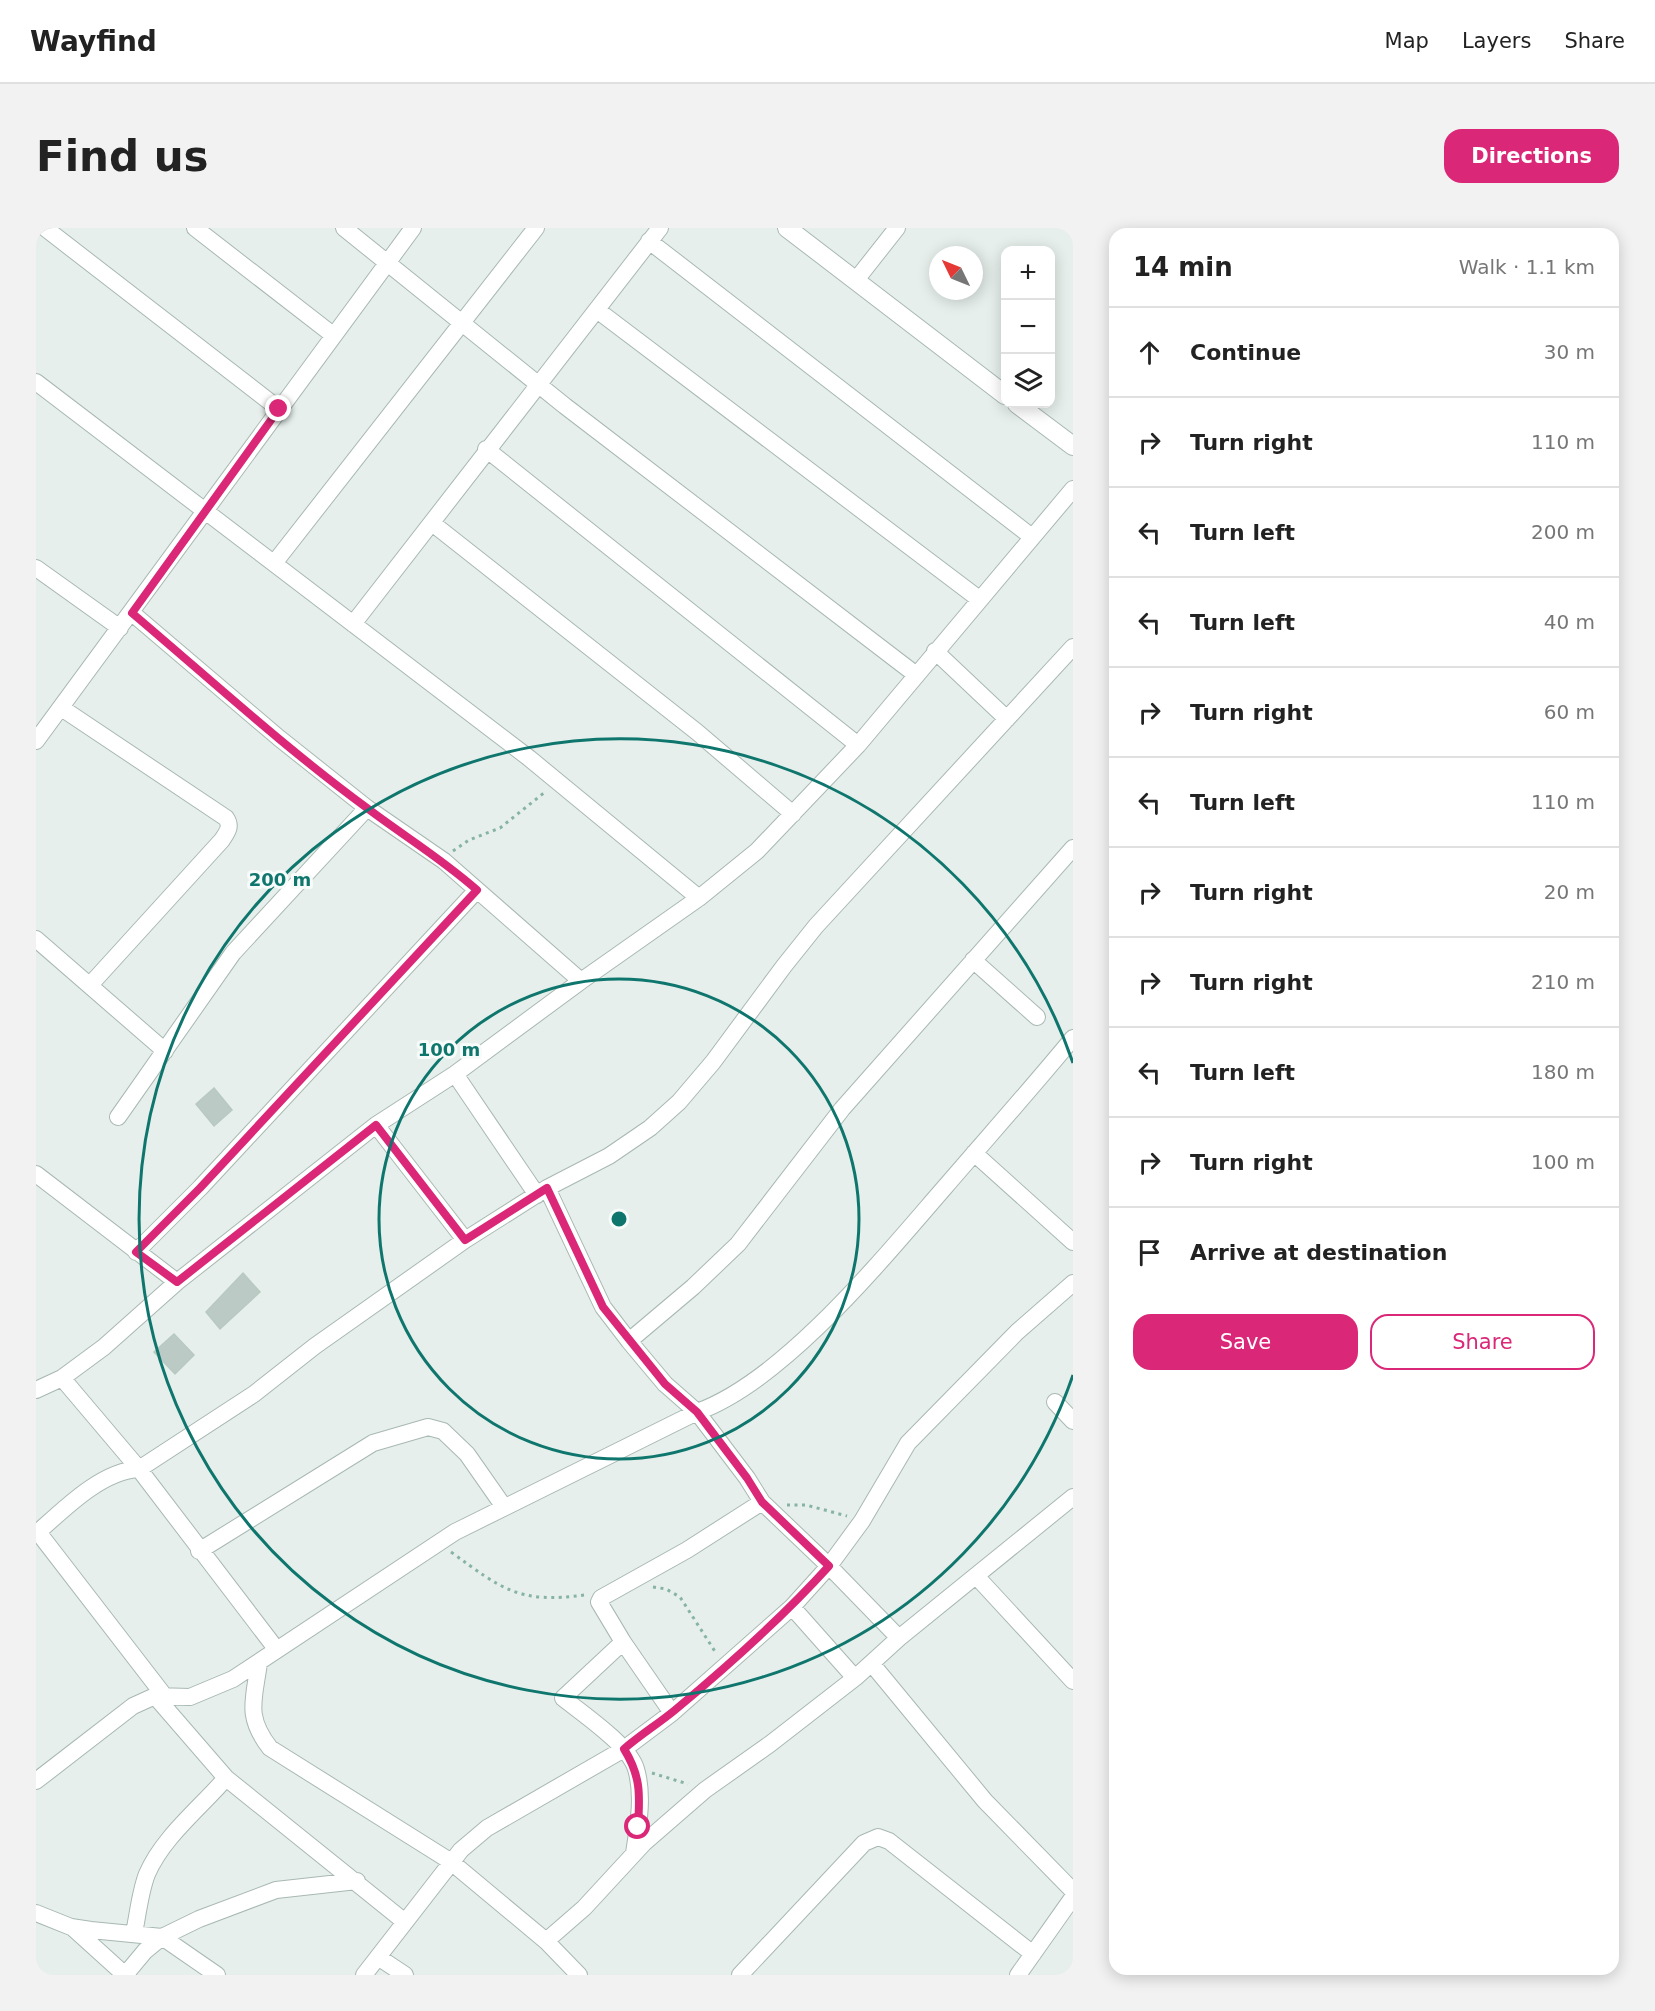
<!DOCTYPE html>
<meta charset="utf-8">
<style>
:root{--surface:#fff;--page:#f2f2f2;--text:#222;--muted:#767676;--line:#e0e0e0;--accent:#db2777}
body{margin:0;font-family:"DejaVu Sans",sans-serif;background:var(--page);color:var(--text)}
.controls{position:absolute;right:18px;top:18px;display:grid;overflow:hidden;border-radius:12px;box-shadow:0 3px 15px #0003}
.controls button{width:54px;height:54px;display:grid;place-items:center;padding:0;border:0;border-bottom:2px solid var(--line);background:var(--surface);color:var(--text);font:30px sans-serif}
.compass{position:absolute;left:893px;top:18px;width:54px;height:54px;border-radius:50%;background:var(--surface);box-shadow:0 3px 15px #0003;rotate:313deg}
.stop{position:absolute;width:18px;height:18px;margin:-14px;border:4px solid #db2777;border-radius:50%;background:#fff}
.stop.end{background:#db2777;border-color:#fff;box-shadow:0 2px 6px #0008}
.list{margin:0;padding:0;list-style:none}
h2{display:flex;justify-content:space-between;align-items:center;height:78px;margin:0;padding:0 24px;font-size:26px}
h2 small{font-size:20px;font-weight:400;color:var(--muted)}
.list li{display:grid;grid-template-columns:39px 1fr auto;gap:18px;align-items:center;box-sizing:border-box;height:90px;padding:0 24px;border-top:2px solid var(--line)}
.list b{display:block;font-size:22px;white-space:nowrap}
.list em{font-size:20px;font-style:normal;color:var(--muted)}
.actions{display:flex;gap:12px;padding:18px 24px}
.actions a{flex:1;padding:14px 0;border:2px solid var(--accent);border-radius:18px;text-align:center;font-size:21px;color:var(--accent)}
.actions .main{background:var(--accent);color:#fff}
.icon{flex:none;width:33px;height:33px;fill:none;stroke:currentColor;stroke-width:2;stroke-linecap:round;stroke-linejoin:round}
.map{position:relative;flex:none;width:1037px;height:1747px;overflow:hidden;border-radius:18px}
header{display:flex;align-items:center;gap:36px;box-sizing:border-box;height:84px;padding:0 30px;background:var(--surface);border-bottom:2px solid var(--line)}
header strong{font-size:28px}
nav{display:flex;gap:33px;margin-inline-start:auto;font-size:21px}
.intro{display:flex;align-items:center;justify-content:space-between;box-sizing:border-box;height:144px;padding:0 36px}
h1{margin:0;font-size:42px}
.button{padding:15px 27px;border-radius:18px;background:var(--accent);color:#fff;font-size:21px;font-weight:700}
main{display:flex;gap:36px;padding:0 36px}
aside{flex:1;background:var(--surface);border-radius:18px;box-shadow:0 3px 15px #0003}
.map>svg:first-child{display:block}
.building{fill:#bbcac4;stroke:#b8c9c2;stroke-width:1.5}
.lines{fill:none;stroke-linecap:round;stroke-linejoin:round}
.minor-casing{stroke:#a8b8b2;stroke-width:18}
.tertiary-casing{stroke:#a8b8b2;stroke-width:20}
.path{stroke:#86b3a5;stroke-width:3;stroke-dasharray:3 4.5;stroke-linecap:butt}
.minor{stroke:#fff;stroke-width:16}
.tertiary{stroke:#fff;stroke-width:18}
.route{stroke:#db2777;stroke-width:8}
.ring{fill:none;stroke:#0f766e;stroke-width:3}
.centre{fill:#0f766e;stroke:#f7fbf9;stroke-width:3}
.ring-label{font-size:18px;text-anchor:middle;font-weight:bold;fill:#0f766e;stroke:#f7fbf9;stroke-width:6;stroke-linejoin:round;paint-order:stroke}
</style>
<header>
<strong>Wayfind</strong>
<nav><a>Map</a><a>Layers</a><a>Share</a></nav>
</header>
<div class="intro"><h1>Find us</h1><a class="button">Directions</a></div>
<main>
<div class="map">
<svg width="1037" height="1747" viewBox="0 0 1037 1747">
<rect width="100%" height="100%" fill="#e6efeb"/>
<path class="building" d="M178,860L196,882L178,898L160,876Z
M207,1045L224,1064L184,1101L170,1084Z
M138,1106L158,1127L139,1146L118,1124Z"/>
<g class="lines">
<defs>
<path id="minor" d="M9,0L243,181
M159,0L297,107
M308,0L529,178L879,446
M613,13L996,309
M820,52L861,0
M561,82L943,371
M0,154L493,530L663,670
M450,221L822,517
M396,295L661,504L757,586
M239,334L500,0
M0,340L84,400
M96,385L243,510L331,580L408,633L545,753
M317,396L624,0
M899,423L971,491
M27,481L190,590C196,599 191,604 186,612L54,757
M0,513L377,0
M0,711L129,823
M937,732L1001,789
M419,846L501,967
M82,889L197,725L331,580
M340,897L429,1012
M938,925L1037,1014
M0,946L141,1054
M511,960L567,1079L593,1113L629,1156L661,1184L711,1250L726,1274L793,1338L863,1410
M100,1024L164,960L441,662
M593,1113L657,1059L702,1016L806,881L1037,620
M26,1150L103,1241L241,1422
M0,1162L26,1150L68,1119L141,1054L340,897L419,846L545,753L663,670L721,623L822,517L1037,261
M1019,1174L1037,1193
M2,1304L130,1470
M0,1306C28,1281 65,1243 103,1241L218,1166L279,1118L429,1012L511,960L573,928L614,900L643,874L677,834L748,738L780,698L1037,419
M163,1323L337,1215L392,1199L407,1203L431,1226L468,1279
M941,1349L1037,1453
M756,1379L819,1450
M587,1414L527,1470C547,1486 593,1517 600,1541C608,1568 602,1599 598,1625
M223,1435C218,1472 209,1488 234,1520L414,1633L510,1713L543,1747
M836,1436L949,1573L1037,1663
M119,1468L190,1550L369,1694
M636,1485L587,1414L563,1374L565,1370L651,1322L726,1274
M0,1553L97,1478L119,1468L154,1469L197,1451L419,1304L661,1184C748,1153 848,1029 909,959C952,909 995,861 1037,810
M0,1685L35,1699L55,1702L126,1709L181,1747
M36,1699L89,1747
M98,1705C102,1686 104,1664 111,1646C127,1609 164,1580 190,1550
M510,1713L548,1680L608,1615L669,1562L734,1516L819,1450L863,1410L1037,1269
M342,1729L369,1747
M89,1747L109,1723L126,1709L163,1691L240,1662L321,1653
M328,1747L425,1622L451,1600L588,1521L636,1485L756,1379L793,1338L826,1293L872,1215L981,1104L1037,1055
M704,1747L828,1615L842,1609L853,1613L997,1726
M982,1747L1037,1669"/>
<path id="tertiary" d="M751,0L969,167
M981,176L1037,218"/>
</defs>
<use href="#minor" class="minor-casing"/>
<use href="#tertiary" class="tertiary-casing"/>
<path class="path" d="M417,623L433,612L464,600L509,564
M751,1277H770L811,1288
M415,1324C466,1361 483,1376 548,1367
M617,1359L630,1361L644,1369L680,1425
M616,1545L652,1556"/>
<use href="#minor" class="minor"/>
<use href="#tertiary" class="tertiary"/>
</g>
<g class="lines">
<path class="route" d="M243,181L96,385C174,451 249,520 331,580C368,608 406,631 441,662L164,960L100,1024L141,1054L340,897L429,1012L511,960L567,1079L629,1156L661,1184L711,1250L726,1274L793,1338C746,1390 693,1437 639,1482C622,1496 604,1507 588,1521C605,1548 604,1567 602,1599"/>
</g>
<g class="ring">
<circle cx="583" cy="991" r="240"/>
<path d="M1037 1147A480 480 0 1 1 1037 835"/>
</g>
<circle cx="583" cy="991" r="9" class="centre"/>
<g class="ring-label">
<text x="244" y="658">200 m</text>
<text x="413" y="828">100 m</text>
</g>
</svg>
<div class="controls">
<button>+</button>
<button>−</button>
<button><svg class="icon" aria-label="layers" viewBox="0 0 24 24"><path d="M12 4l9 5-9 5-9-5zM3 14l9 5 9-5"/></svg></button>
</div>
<svg class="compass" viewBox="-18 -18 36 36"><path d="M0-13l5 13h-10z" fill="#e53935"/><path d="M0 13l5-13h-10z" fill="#767676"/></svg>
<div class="stop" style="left:602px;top:1599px"></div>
<div class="stop end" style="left:243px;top:181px"></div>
</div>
<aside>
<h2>14 min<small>Walk · 1.1 km</small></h2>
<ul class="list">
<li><svg class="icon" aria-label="ahead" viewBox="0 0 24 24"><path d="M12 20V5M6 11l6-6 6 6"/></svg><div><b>Continue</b></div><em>30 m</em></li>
<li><svg class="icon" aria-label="right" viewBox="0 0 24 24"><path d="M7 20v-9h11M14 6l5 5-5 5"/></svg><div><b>Turn right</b></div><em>110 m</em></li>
<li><svg class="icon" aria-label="left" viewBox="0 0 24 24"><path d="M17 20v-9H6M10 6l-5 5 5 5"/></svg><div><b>Turn left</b></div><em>200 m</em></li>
<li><svg class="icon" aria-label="left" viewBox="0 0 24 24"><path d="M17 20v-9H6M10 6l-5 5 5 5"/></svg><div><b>Turn left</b></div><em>40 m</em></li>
<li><svg class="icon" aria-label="right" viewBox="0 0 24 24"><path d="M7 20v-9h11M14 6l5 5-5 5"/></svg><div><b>Turn right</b></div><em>60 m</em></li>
<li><svg class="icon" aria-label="left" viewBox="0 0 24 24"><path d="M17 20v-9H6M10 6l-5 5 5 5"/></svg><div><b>Turn left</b></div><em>110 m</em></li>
<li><svg class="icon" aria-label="right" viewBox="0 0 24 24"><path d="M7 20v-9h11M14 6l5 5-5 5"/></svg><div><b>Turn right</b></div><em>20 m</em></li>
<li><svg class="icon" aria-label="right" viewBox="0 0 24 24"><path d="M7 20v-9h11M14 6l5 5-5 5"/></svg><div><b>Turn right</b></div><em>210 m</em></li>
<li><svg class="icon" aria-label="left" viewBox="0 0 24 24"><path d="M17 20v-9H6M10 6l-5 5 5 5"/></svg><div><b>Turn left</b></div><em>180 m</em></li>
<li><svg class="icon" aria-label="right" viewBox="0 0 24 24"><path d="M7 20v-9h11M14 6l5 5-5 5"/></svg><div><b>Turn right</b></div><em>100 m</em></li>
<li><svg class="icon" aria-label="arrive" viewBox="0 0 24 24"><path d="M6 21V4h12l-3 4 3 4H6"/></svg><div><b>Arrive at destination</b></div></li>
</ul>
<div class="actions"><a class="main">Save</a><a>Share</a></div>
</aside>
</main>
